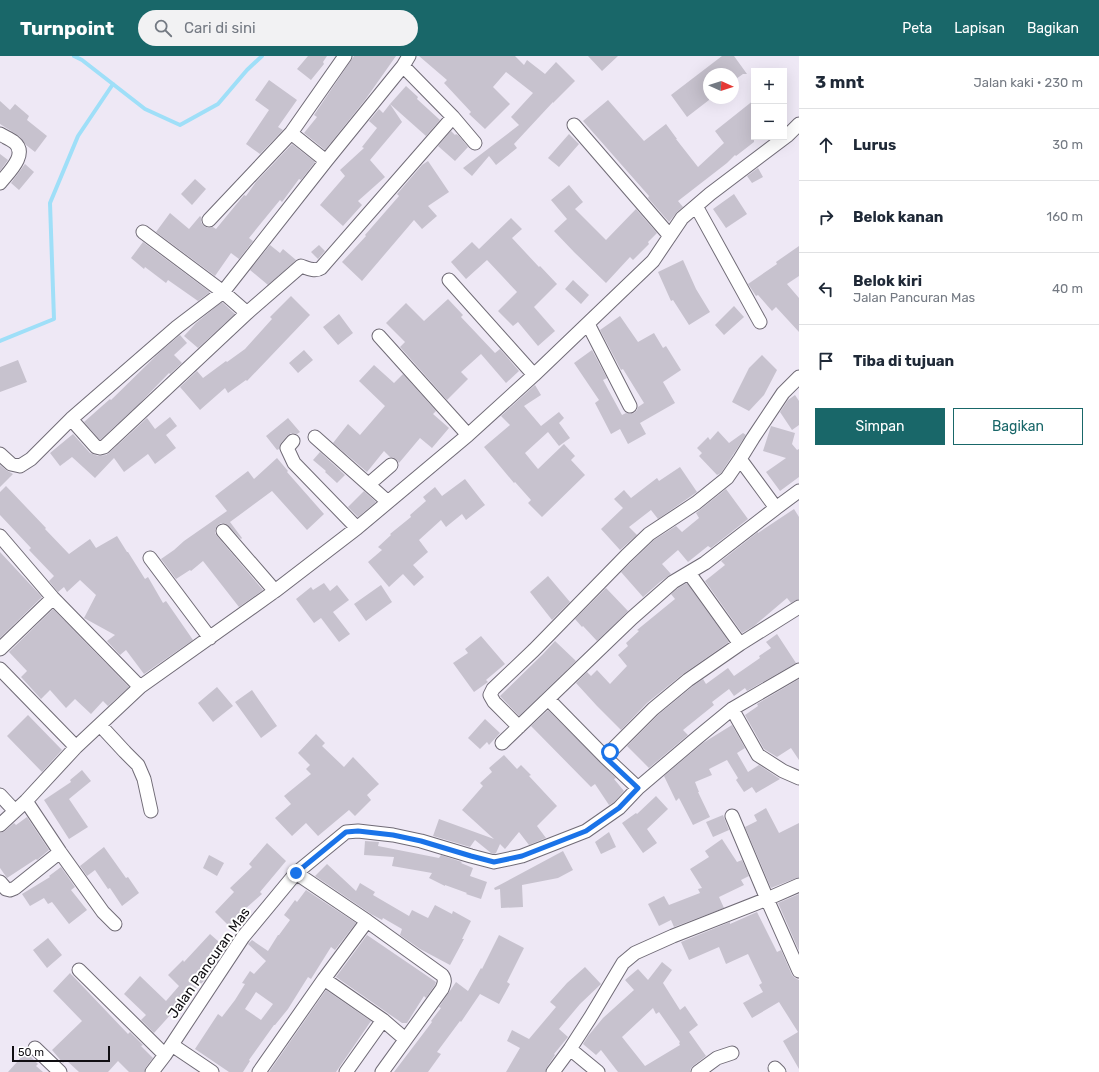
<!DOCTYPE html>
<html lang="id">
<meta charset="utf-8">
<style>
:root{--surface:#fff;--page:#f2f2f3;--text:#1f2937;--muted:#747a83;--line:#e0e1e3;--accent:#196769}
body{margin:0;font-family:Rubik,sans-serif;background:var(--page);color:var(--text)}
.controls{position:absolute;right:12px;top:12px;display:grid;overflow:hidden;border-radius:0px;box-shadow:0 4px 16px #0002}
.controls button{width:36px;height:36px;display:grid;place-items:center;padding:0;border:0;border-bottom:1px solid var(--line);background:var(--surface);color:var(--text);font:20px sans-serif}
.compass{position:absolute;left:703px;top:12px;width:36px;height:36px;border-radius:50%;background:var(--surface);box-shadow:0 4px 16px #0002;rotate:93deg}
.scale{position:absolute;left:12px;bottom:10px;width:98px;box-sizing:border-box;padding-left:4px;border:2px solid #100e12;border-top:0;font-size:11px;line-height:14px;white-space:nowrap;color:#100e12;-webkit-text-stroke:3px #fff;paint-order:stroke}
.stop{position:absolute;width:12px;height:12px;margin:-9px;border:3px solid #1a73e8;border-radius:50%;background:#fff}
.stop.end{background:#1a73e8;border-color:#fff;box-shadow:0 1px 4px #0008}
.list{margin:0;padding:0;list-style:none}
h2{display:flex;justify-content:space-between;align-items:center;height:52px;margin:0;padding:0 16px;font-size:17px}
h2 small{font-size:13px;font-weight:400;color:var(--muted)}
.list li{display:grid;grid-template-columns:26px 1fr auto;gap:12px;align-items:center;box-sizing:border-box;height:72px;padding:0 16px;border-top:1px solid var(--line)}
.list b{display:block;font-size:15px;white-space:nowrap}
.list p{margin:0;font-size:13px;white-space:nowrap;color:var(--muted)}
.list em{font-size:13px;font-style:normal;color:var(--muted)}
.actions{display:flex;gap:8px;padding:12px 16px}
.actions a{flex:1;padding:9px 0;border:1px solid var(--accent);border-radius:0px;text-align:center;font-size:14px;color:var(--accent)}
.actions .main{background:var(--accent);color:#fff}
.icon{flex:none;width:22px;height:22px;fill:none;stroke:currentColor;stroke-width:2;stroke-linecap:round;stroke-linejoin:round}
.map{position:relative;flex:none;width:799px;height:1016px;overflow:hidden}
header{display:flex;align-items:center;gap:24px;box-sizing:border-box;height:56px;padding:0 20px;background:var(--accent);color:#fff}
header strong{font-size:19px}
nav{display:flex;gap:22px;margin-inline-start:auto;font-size:14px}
.search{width:280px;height:36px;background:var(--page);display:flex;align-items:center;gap:10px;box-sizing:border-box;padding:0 14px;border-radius:22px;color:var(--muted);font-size:15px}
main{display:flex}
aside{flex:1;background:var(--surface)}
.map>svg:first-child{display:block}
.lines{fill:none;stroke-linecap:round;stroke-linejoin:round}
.stream{stroke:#9fdff8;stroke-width:4}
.building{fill:#c7c2ce;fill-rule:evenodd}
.street-casing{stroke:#706b76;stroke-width:15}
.street{stroke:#fff;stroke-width:13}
.route{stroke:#1a73e8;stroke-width:5}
.labels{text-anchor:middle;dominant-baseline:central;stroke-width:4;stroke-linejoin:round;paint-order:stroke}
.street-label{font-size:14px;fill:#100e12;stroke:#fff}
</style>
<header>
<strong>Turnpoint</strong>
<div class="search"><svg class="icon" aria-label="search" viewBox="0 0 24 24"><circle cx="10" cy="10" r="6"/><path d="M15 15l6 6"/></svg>Cari di sini</div>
<nav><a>Peta</a><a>Lapisan</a><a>Bagikan</a></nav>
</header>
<main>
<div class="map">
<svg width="799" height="1016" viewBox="0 0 799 1016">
<rect width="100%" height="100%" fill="#eee8f5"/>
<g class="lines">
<path class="stream" d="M74,0L82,4L145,53L180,69L218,48L247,14L262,0
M0,285L54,263L50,147L78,80L113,28"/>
</g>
<path class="building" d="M308,0H327L323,6L324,8L311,24L297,13Z
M354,0H396L365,44L325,94L304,77L317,61L314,59Z
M419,0H515L524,9L527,4L545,18L556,6L575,25L553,47V46L514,88L517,92L496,109L489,100L472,120L463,112L519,69L511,61L533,37L506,16L493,31L510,48L485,73L469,58L471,56L444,27L447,24Z
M588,0H618L602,15Z
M722,0H734L747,18H743L733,25V18H709V44L687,61L671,39Z
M269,24L297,44L278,71L283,74L260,98L246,88L269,54L255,44Z
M406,30L418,41L417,43L440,64L426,80L390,48Z
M608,44L644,85L666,68L677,83H676L698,111L724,87L715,75L754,44V86L736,100L735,99L727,107L678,145L683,151L677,156L669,166L648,142L649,140L583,65Z
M0,45L10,54L15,48L29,60L27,64L47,80L35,96L26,89L19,80L0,68Z
M390,48L402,66L370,104L385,121L358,145L362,149L343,170L320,149L345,120L340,114L364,92L362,91L377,72L369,65L379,53L383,57Z
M451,75L455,79L456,78L459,80L468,91L455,105L438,90Z
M569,78L579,88L559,111L548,102Z
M292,88L315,106L301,124L299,123L282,146L280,144L249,182L253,185L239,203L231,197L215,220L156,176L170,157L189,173L200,160L202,162L201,166L204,170L208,172L213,171L216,173L244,139L246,140L256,126Z
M0,98L8,104L0,115Z
M428,105L449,136L428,150L437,160L422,173L414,164L362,225L342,206L366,180L365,179L399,140L397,138L422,109Z
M25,108L34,116L19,134L11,127Z
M758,112L763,121L752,127L747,120Z
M195,123L206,133L192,149L181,138Z
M569,129L583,146L575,153L606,184L636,153L657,177L648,186L649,188L633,204L630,201L606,227L574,196L554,175L567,163L551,144Z
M734,138L747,158L726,172L713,153Z
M511,162L522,173L512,182L539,211L540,210L557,228L534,251L555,275L538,290L518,266L513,270L498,255L517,236L487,204L466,223L451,206L472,186L479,193Z
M143,186L210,236L198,245L168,224L166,227L145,211L144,213L131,202Z
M270,189L280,197L283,193L296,204L268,229L250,214Z
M319,189L325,195L318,203L311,196Z
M799,190V220L787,228L799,242V276L776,251L772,255L758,239L756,240L748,228L777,208L776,206Z
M683,204L696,233L710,256L689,269L673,244L671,245L658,216Z
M573,224L589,239L581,248L565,233Z
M291,240L310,259L247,325L246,324L228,337L225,332L200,354L180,331L197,315L203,322L226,305L227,306L245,293L272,263L270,261Z
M448,243L463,259L461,261L495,297L500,293L519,315L506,327L481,298L461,316L468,323L447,344L400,291L405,286L386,267L406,247L424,265Z
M222,246L235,258L198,292L184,280L196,267Z
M734,250L744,261L724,279L715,269Z
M339,258L353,277L338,289L323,271Z
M620,260L638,286L654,277L663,292L666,290L681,314L663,326L675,347L640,367L646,378L628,388L620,373L611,378L595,347L599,344L574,307L592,294L607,322L603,324L622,359L626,357L630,358L634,357L637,354L638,351L644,347L623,313L621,314L600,274Z
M180,279L187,287L174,299L182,307L170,318L169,317L138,349L100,384L84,366L110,343L111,344L160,296Z
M304,294L313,304L298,317L289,307Z
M762,299L777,314L764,339L749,355L732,346L749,312Z
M18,304L27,326L0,336V311Z
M374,309L394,327L403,318L436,355L433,358L449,372L432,392L420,382L399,407L397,404L394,402L390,401L384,395L367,416L333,387L348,368L360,379L385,350L359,325Z
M535,329L541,339L524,350L541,370L559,356L564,362L559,367L570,382L559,390L548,376L525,397L538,413L564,388L575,400L571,404L585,419L542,461L528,447L531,444L515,426L514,427L484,391L510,369L501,360Z
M795,339L799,345V369L792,374L780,356L788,344Z
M170,361L177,370L166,379L176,392L155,408L148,398L124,416L114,402L95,422L72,401L60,410L50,397L73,378L90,397L98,400L106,399L109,397L147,362L155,373Z
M288,362L300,376L297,378L291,377L287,380L281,387L279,393L277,394L266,380Z
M771,370L795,377L792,388L797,394L799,393V421L780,435L766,416L786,402L763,395Z
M718,375L729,387L743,377L746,379L721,417L717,419L699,400L702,397L697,392L708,381L710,384Z
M320,396L345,419L337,427L325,416L326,415L313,404Z
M277,402L288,415L287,416L324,458L307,474L272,435L230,466L242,482L241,483L226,468L221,467L218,469L215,473V477L217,480L263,534L239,551L203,505L191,515L190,514L176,523L161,503L174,494L184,485L227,455L215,440L248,415L254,423Z
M0,409L6,414L13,418L0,431Z
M680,411L697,436L658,463L651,454L629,471L637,479L620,494L601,473L623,452L614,443L624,434L631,442L657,422L659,425Z
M465,423L485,449L466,464L462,458L446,471L441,464L419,484L428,496L413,509L424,521L414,530L403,518L389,531L368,506L382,494L378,491L391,479L390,478L411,461L410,459L426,445L423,441L435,431L442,440Z
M6,430L46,472L45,473L69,498L90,483L96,492L117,480L127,496H128L145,523L148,521L163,547L166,545L193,584L144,618L126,594L120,599L107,585L115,579L84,562L96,539L80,524L67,536L64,531L58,536L49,525L54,520L29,494L31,492L0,459V436Z
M726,433L748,463L711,492L708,490L688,506L678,494L662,508L671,518L660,526L643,541L621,516L654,484L676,470L682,476L699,462L696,457Z
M364,435L376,446L358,461L348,451Z
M794,453L799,461V543L791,547L787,542L754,570L742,577L705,525L725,509L721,505L758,476V477Z
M0,496L42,541L0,582Z
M548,520L570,546L552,564L530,536Z
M324,527L330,535L337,529L349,544L333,556L350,578L339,586L321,562L314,567L296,543L311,531L313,534Z
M687,527L729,586L683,618L647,647L621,674L597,650L576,627L587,616L591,620L597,614L610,628L627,610L618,599L628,590L626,587L639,575L637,574L675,543L671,538L678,532Z
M381,529L392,546L366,565L354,548Z
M606,532L628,555L597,585L583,570L582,571L575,563Z
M53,553L129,631L108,650L103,645L91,658L75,643L66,652L50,634L41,643L21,621L27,615L9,596Z
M777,578L796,607L747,635L745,632L734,640L729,633L712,646L714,649L683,674L688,679L649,712L627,690L658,659L693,630L703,623L706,628L728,612L734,620L760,602L759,600L771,592L766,586Z
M481,580L505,608L486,624L488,626L474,636L453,607L468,597L465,593Z
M555,585L576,605L519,660L500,640L543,598Z
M799,623V704L791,692L777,701L764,693L745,659L758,650L757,648Z
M217,631L233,650L213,666L198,647Z
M252,634L277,670L261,682L235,646Z
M548,654L616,722L614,723L624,735L614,746L609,749L595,728L591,731L531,670Z
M28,659L62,694L42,716L7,680Z
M485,663L500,677L489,689L487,686L480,693L468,682Z
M732,669L745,692L737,697L748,716L759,709L780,723L756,737L752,731L744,736L736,724L738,722L727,704L709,713L712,719L695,726L699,736H698L710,761L693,769L679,742L676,745L664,720L703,687Z
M316,678L325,687L322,690L344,711L353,701L379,728L367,739L371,744L355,760L349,754L318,780L306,767L292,780L275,762L291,748L284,740L311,718L306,713L310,709L298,697Z
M504,699L517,713L521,709L531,719L529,720L557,750L537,770L546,782L529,789L519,776L505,793L500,788L496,797L494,798L491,797L475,784L470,791L433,780L439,763L494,783L462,754L483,730L480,727L492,716L489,712Z
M82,714L91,725L69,743L88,771L69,783L44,744L71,726L70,724Z
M656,740L668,753L647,773L657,787L643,797L622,767L636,757L637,758Z
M766,752L779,777L799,767V821L771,832L745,771L757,765L754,759Z
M723,759L729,774L713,781L706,766Z
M27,761L49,794L37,804L36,803L7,822L0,812V777L5,775L14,767L16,769Z
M609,776L616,791L601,798L595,786Z
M722,783L737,806L742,804L749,820L741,824L744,829L719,841L724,852L674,871L671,864L659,870L648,848L664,840L669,849L700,837L698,833L702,832L690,813L709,801L705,795Z
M365,785L379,786L378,790L439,802L441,799L462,806L461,807L473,812L470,820L487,826L481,843L466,838L467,837L445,829V830L429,822L432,817L392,810L394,801L364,799Z
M267,787L286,805L260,836L262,838L245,853L247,855L231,872L215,856L234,836L230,832L252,811L249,808Z
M104,791L126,822L128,821L139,837L122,850L110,832L108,833L95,814L87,820L80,810Z
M563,795L573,814L558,822L522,829L523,851L501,852L500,833L495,834L494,832Z
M209,799L224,807L217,820L203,812Z
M327,808L356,835L360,827L375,836L373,839L409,860L412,854L428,862L435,849L452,858L453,855L471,865L462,883H464L450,909L420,893L400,879L402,873L383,862L382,864L371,858L315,820Z
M61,811L75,831L71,834L87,854L69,868L52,846L48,848L44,842L30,850L22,838L50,821L49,820Z
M306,834L356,867L335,894L331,891L311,923L308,921L288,953L275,969H274L249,1004L250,1005L243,1016H229L195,993L218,958L222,961L235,944L245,928L242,927L250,915L254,918L266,905L248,888L252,884L268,895L278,879H279L290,864L284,859L295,844L297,846ZM256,936L273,948L261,964L245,953Z
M799,838V895L778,847Z
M757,856L777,896L781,894L792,919L795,922L799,924V1013L783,985L798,976L779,946L752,962L743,947L763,936L759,929L762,927L748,898L726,908L719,891L689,904L681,886L730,866V868Z
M210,878L226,892L205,924L185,942L187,943L174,957L173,956L154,977L141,964L146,959L124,938L140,920L166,945L179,930L168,919L183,904L184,906Z
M367,879L436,926L435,929L426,942L424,940L407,967H402L336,921Z
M499,879L524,892L507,926L510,928L499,948L480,938L461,966L460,965L437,996L441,998L428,1016H394L432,966L431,965L441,952L439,951L456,926L468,935L481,912L482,913Z
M48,882L62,899L47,912L33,894Z
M662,906L672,914L663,927L680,954L685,950L698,969L689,976L706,1000L693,1010L691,1012L690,1016H618L601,994L596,999L583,988L588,980L603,962L634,934L625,924L638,913L648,924ZM653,952L656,958L659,956L680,986L679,987L680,989L645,1010L622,981Z
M585,911L601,928L580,948L559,973L568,981L554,998L555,999L547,1011L545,1016H506L520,992L507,985L512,974L529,983L556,951L550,946L567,927Z
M70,917L128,978L130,976L143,989L141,990L153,1002L146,1011L144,1016H129L118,1005L108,1016H79L66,1004L63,1007L52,994L82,965L53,935Z
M326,934L371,965L336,1016H269Z
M26,996L38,1008L36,1010L43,1016H8Z"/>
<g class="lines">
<defs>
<path id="street" d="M403,10L453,61L475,87
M574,69L670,180
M0,78C5,81 10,83 14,86C29,98 8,117 0,127
M326,105L291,77L345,0
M696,150L760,266
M209,164L291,77
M143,176L223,236L247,257
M449,224L534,319
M588,268L630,350
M379,280L468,379
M71,363L96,391L100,392L104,391L247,257L301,210C307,212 315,216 321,212L453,61
M315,381L388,446
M293,385L287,392L294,407L357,472
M0,398L11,408L20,410L31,403L71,363L177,271L223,236L326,105L403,10L409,0
M740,403L776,452L799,435
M369,428L391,409
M223,475L275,535
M0,480L53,542L140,631
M150,502L210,582
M689,517L740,588
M0,593L53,542
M0,613L76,691
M548,643L605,701L638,732
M732,653L758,699L783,715L799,722
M100,669L125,696L138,709L144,723L151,755
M519,671L494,646L490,639L493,633L534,594L626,500L649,478L696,447L727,422L740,403L753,382L783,337L799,321
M502,687L632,562L673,526L705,507L776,452
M605,701L653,653L688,624L740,588L799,551
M0,739L14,754
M26,745L60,796L103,856L115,868
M732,760L767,843L799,915
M0,769L26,745L76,691L140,631L275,535L357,472L468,379L534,319L653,205L682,162L710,138L788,79L799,68
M296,817L367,865L442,919C446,924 444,928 442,933L382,1016
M0,826L6,833L10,834L15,832L60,796
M79,914L165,999
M324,923L383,964L405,983
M172,989L212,1016
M35,992L60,1016
M570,993L598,1016
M775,1012L779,1016
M152,1016L165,999L243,881L296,817L346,776L358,775L393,779L421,785L471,800L494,806L522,800L586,775L619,752L638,732L698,681L732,653L799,614
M259,1016L324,923L367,865
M346,1016L383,964
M553,1016L570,993L590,962L623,907L635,897L673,880L767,843L799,829
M698,1016L717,1002L732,997"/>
</defs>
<use href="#street" class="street-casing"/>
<use href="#street" class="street"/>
</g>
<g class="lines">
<path class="route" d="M296,817L346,776L358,775L393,779L421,785L471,800L494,806L522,800L586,775L619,752L638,732L605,701L610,696"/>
</g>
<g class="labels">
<g class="street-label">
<text transform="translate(209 907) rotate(-55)">Jalan Pancuran Mas</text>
</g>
</g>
</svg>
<div class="controls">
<button>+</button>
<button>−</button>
</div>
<svg class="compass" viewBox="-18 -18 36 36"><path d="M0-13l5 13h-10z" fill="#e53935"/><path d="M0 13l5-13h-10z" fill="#747a83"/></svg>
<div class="scale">50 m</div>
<div class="stop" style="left:610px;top:696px"></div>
<div class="stop end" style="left:296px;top:817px"></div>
</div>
<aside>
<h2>3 mnt<small>Jalan kaki · 230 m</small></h2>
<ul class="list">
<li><svg class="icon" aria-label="ahead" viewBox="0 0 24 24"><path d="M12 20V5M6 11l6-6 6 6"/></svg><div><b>Lurus</b></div><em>30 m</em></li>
<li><svg class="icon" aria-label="right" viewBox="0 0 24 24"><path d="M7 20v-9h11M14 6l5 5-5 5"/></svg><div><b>Belok kanan</b></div><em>160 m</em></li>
<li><svg class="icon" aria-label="left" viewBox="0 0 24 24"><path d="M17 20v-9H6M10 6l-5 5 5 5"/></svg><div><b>Belok kiri</b><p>Jalan Pancuran Mas</p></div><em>40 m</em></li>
<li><svg class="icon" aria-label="arrive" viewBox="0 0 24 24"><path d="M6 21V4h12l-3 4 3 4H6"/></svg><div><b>Tiba di tujuan</b></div></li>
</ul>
<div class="actions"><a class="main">Simpan</a><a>Bagikan</a></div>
</aside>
</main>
